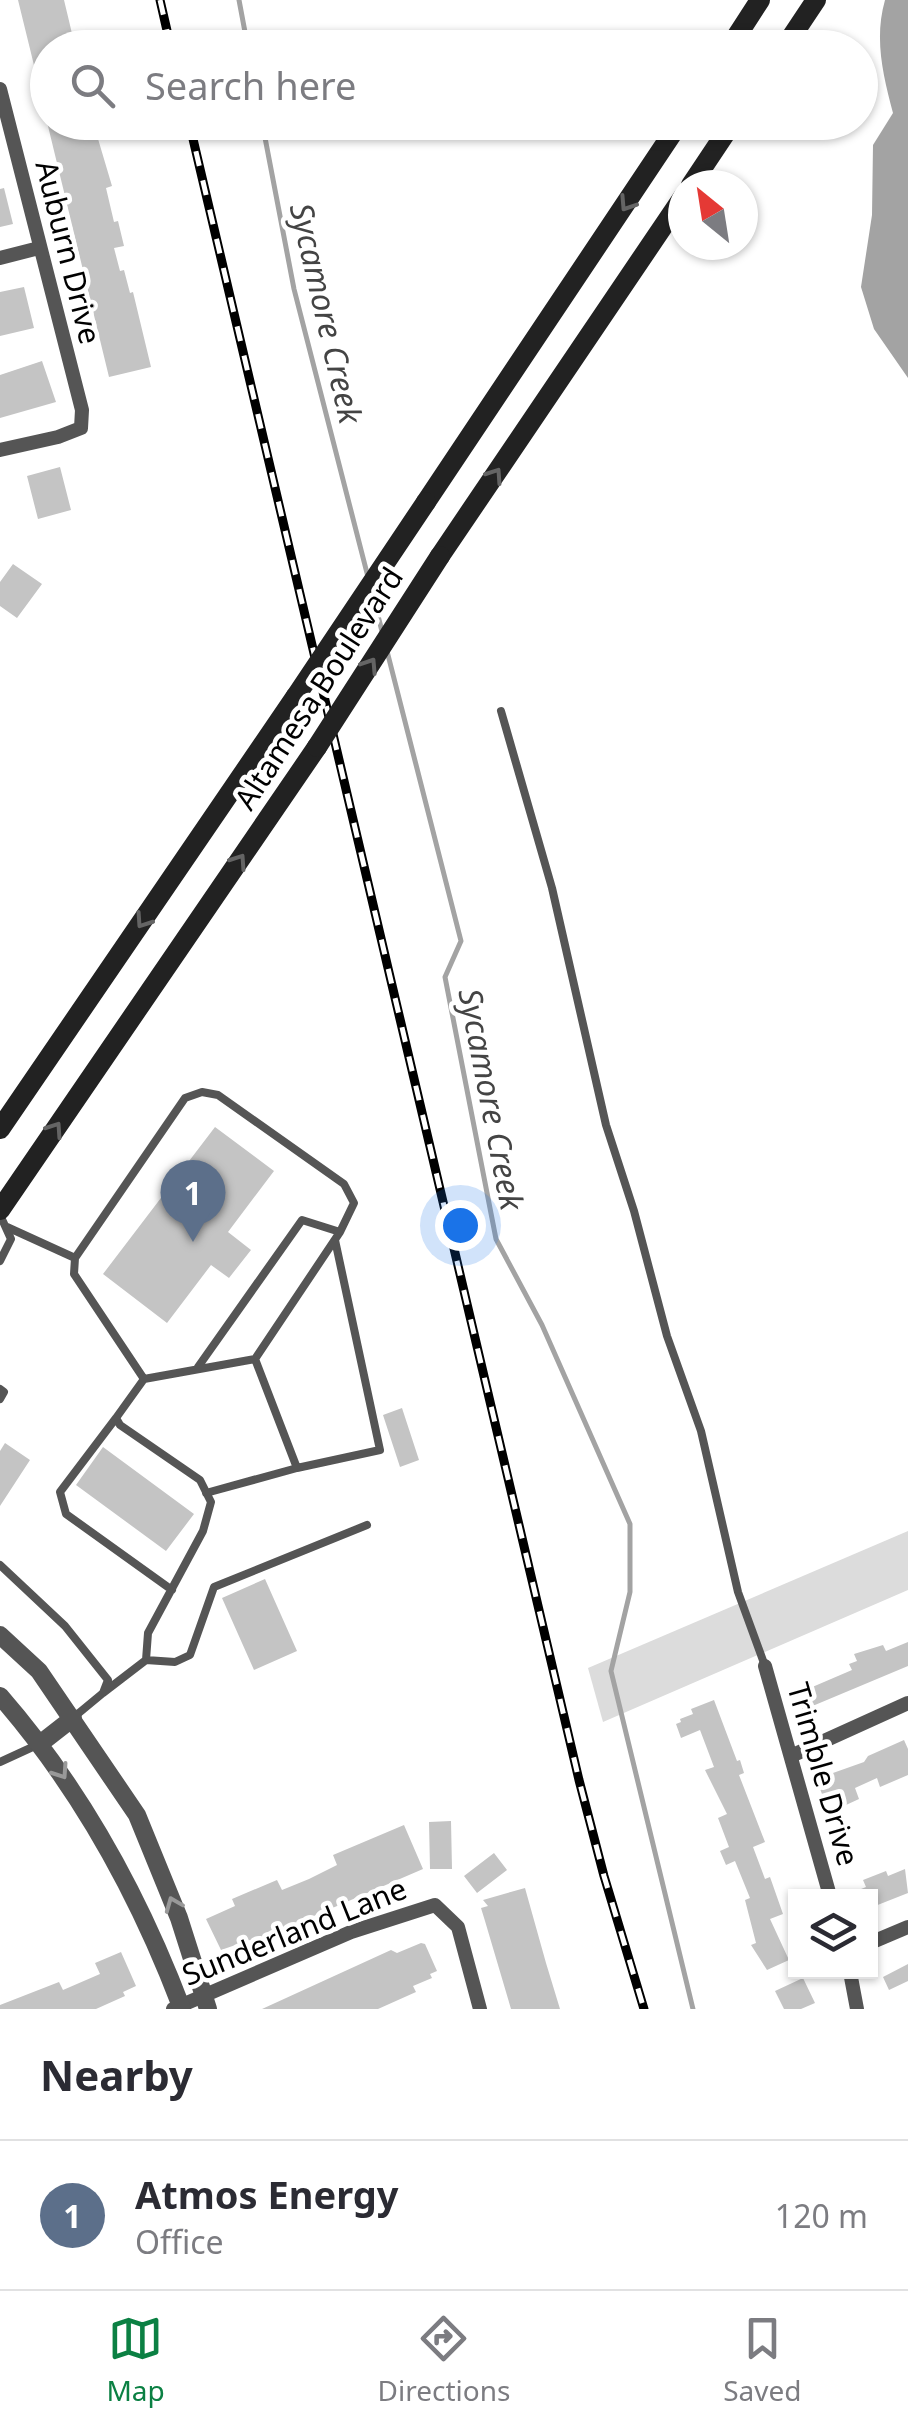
<!DOCTYPE html>
<style>
:root{--surface:#fff;--page:#f2f2f3;--text:#2b2b33;--muted:#7c7c81;--line:#e1e1e2;--accent:#0b8043}
body{margin:0;font-family:"Noto Sans",sans-serif;background:var(--page);color:var(--text)}
.controls{position:absolute;right:30px;bottom:30px;display:grid;overflow:hidden;border-radius:0px;box-shadow:0 2px 8px #0004}
.controls button{width:90px;height:90px;display:grid;place-items:center;padding:0;border:0;border-bottom:2px solid var(--line);background:var(--surface);color:var(--text);font:50px sans-serif}
.compass{position:absolute;left:668px;top:170px;width:90px;height:90px;border-radius:50%;background:var(--surface);box-shadow:0 2px 8px #0004;rotate:330deg}
.you{position:absolute;left:460px;top:1225px;width:35px;height:35px;margin:-25px;border:8px solid #fff;border-radius:50%;background:#1a73e8;box-shadow:0 0 0 15px #1a73e833}
.badge{display:grid;place-items:center;width:65px;height:65px;border-radius:50%;background:var(--accent);color:#fff;font-size:32px;font-weight:700}
.pin{position:absolute;translate:-50% -82px;filter:drop-shadow(0 2px 5px #0008)}
.pin::after{content:'';position:absolute;top:52px;width:35px;height:30px;background:inherit;clip-path:polygon(0 0,100% 0,50% 100%)}
.list{margin:0;padding:0;list-style:none}
h2{display:flex;justify-content:space-between;align-items:center;height:130px;margin:0;padding:0 40px;font-size:42px}
h2 small{font-size:32px;font-weight:400;color:var(--muted)}
.list li{display:grid;grid-template-columns:65px 1fr auto;gap:30px;align-items:center;box-sizing:border-box;height:150px;padding:0 40px;border-top:2px solid var(--line)}
.list b{display:block;font-size:38px;white-space:nowrap}
.list p{margin:0;font-size:32px;white-space:nowrap;color:var(--muted)}
.list em{font-size:32px;font-style:normal;color:var(--muted)}
.icon{flex:none;width:55px;height:55px;fill:none;stroke:currentColor;stroke-width:2;stroke-linecap:round;stroke-linejoin:round}
.map{position:relative;flex:none;width:908px;height:2009px;overflow:hidden}
.search{position:absolute;background:var(--surface);box-shadow:0 2px 8px #0004;left:30px;right:30px;top:30px;height:110px;display:flex;align-items:center;gap:25px;box-sizing:border-box;padding:0 35px;border-radius:55px;color:var(--muted);font-size:38px}
.sheet{height:280px;background:var(--surface)}
nav{display:flex;justify-content:space-around;align-items:center;box-sizing:border-box;height:140px;border-top:2px solid var(--line);background:var(--surface);font-size:28px;color:var(--muted)}
nav a{display:grid;justify-items:center;gap:5px}
nav .on{color:var(--accent)}
.map>svg:first-child{display:block}
.green{fill:#dcdcdc}
.water{fill:#a3a3a3}
.lines{fill:none;stroke-linecap:round;stroke-linejoin:round}
.stream{stroke:#a3a3a3;stroke-width:5}
.building{fill:#c4c4c4}
.service{stroke:#555;stroke-width:8}
.minor{stroke:#555;stroke-width:14}
.tertiary{stroke:#555;stroke-width:18}
.secondary{stroke:#222;stroke-width:20}
.rail-casing{stroke:#000;stroke-width:9}
.rail{stroke:#fff;stroke-width:5;stroke-dasharray:15;stroke-linecap:butt}
.secondary-bridge{stroke:#222;stroke-width:20}
.oneway{stroke:#646464}
.oneway2{stroke:#999}
.labels{text-anchor:middle;dominant-baseline:central;stroke-width:9;stroke-linejoin:round;paint-order:stroke}
.street-label{font-size:30px;fill:#000;stroke:#fff}
.water-label{font-size:32px;font-style:italic;fill:#444;stroke:#fff}
</style>
<div class="map">
<svg width="908" height="2009" viewBox="0 0 908 2009">
<rect width="100%" height="100%" fill="#fff"/>
<path class="green" d="M908,1531V1590L603,1722L588,1668Z"/>
<path class="water" d="M885,0H908V378L874,329L861,287L872,215L873,145L893,113C883,75 874,39 885,0Z"/>
<g class="lines">
<path class="stream" d="M239,0L248,48
M262,122L294,289L368,577
M372,593L383,635
M387,651L461,941L445,977L496,1239L542,1325L630,1524V1592L611,1671L693,2009"/>
</g>
<path class="building" d="M18,0H64L75,46L48,48V101L43,102Z
M47,122H93L112,186L106,188L114,222L118,221L124,246L114,248L120,271L124,270L130,293L133,292L151,367L109,377Z
M4,188L13,224L0,227V189Z
M24,287L34,328L0,336V292Z
M42,361L56,402L0,418V375Z
M60,467L71,510L38,519L27,476Z
M13,564L42,584L17,618L0,606V582Z
M215,1127L274,1171L228,1232L251,1250L229,1278L211,1265L167,1323L103,1274Z
M402,1408L419,1460L400,1467L383,1415Z
M5,1443L30,1460L0,1506V1451Z
M103,1447L194,1514L166,1551L76,1485Z
M265,1579L297,1651L254,1670L222,1598Z
M908,1642V1666L803,1710L796,1694L852,1670L849,1664L857,1661L854,1654L883,1645L886,1651Z
M714,1700L737,1761L740,1760L744,1773L739,1775L765,1842L753,1847L765,1879L770,1877L783,1914L770,1919L789,1960L767,1970L751,1945L756,1943L745,1900L750,1898L735,1861L726,1865L720,1851L729,1847L718,1818L727,1814L705,1770L714,1767L700,1730L681,1738L676,1724L681,1722L680,1719L693,1714L691,1709Z
M904,1740L908,1749V1775L880,1787L877,1778L855,1788L859,1799L846,1805L841,1793L824,1799L816,1779L864,1762L868,1756Z
M451,1821L452,1869H430L429,1822Z
M404,1825L423,1869L251,1943L250,1940L221,1950L206,1919L235,1906L232,1899L277,1880L282,1890L309,1879L337,1865L333,1855Z
M494,1853L507,1870L477,1893L464,1876Z
M905,1869L908,1893L870,1908V1896H844L866,1887L863,1880L886,1871L888,1876Z
M525,1888L546,1963L560,2009H511L485,1921L481,1908L488,1906L483,1900Z
M421,1943L425,1944L437,1971L430,1974L432,1978L413,1986L416,1992L378,2009H262L391,1950L397,1953Z
M121,1952L136,1986L123,1992L125,1996L96,2009H0V2005L59,1982L63,1990L100,1974L95,1963Z
M908,1964V1981L889,1990L883,1977Z
M803,1978L815,2003L801,2009H784L775,1991Z"/>
<g class="lines">
<path class="service" d="M501,711L552,888L606,1125L634,1211L667,1336L701,1431L738,1592L765,1666
M0,1215L11,1239L0,1261
M7,1227L75,1258L185,1098L202,1092L218,1095L344,1184L354,1203L340,1232L255,1359L144,1379L74,1274L75,1258
M198,1367L302,1220L340,1232
M0,1389L4,1392L0,1399
M116,1418L60,1492L66,1514L172,1590
M297,1468L380,1450L335,1240
M206,1493L297,1468L255,1359
M0,1565L65,1626L108,1680L103,1693L74,1717
M146,1660L175,1662L190,1655L214,1587L367,1525
M103,1693L146,1660L148,1633L203,1531L211,1502L200,1480L120,1425L116,1418L144,1379
M0,1762L37,1745"/>
<path class="minor" d="M0,89L82,410L81,428L58,437L0,450
M0,258L39,248
M765,1666L830,1896
M791,1756L908,1703
M870,1943L908,1927
M850,1972L857,2009
M173,2009L351,1932L435,1905L458,1927L480,2009"/>
<path class="tertiary" d="M0,1635L39,1671L137,1815L179,1918L208,2009
M0,1696C80,1788 139,1895 182,2009
M41,1743L73,1718"/>
<path class="secondary" d="M729,48L760,0
M784,48L816,0
M691,185L733,122
M426,502L680,122
M440,556L683,197
M0,1129L296,696
M0,1210L317,747"/>
<defs>
<path id="rail" d="M160,0L171,48
M189,122L579,1780L604,1876L644,2009"/>
</defs>
<use href="#rail" class="rail-casing"/>
<use href="#rail" class="rail"/>
<path class="secondary-bridge" d="M296,696L426,502
M317,747L440,556"/>
</g>
<defs><path id="oneway-chevron" d="M-2-3.5L2.5 0L-2 3.5" fill="none" stroke-width="1.6" stroke-linecap="round" stroke-linejoin="round" transform="scale(2.5)"/></defs>
<g class="oneway">
<use href="#oneway-chevron" transform="translate(627 204) rotate(123)"/>
<use href="#oneway-chevron" transform="translate(495 475) rotate(-56)"/>
<use href="#oneway-chevron" transform="translate(370 665) rotate(-57)"/>
<use href="#oneway-chevron" transform="translate(239 861) rotate(-56)"/>
<use href="#oneway-chevron" transform="translate(143 921) rotate(124)"/>
<use href="#oneway-chevron" transform="translate(55 1129) rotate(-56)"/>
</g>
<g class="oneway2">
<use href="#oneway-chevron" transform="translate(61 1772) rotate(56)"/>
<use href="#oneway-chevron" transform="translate(173 1904) rotate(-112)"/>
</g>
<g class="labels">
<g class="street-label">
<text transform="translate(69 252) rotate(76)">Auburn Drive</text>
<text transform="translate(318 688) rotate(-57)">Altamesa Boulevard</text>
<text transform="translate(824 1774) rotate(74)">Trimble Drive</text>
<text transform="translate(294 1931) rotate(-22)">Sunderland Lane</text>
</g>
<g class="water-label">
<text transform="translate(327 313) rotate(77)">Sycamore Creek</text>
<text transform="translate(492 1099) rotate(79)">Sycamore Creek</text>
</g>
</g>
</svg>
<div class="controls">
<button><svg class="icon" aria-label="layers" viewBox="0 0 24 24"><path d="M12 4l9 5-9 5-9-5zM3 14l9 5 9-5"/></svg></button>
</div>
<svg class="compass" viewBox="-18 -18 36 36"><path d="M0-13l5 13h-10z" fill="#e53935"/><path d="M0 13l5-13h-10z" fill="#7c7c81"/></svg>
<div class="you"></div>
<div class="pin badge" style="left:193px;top:1242px;background:#5c6f8a">1</div>
<div class="search"><svg class="icon" aria-label="search" viewBox="0 0 24 24"><circle cx="10" cy="10" r="6"/><path d="M15 15l6 6"/></svg>Search here</div>
</div>
<section class="sheet">
<h2>Nearby<small></small></h2>
<ul class="list">
<li><span class="badge" style="background:#5c6f8a">1</span><div><b>Atmos Energy</b><p>Office</p></div><em>120 m</em></li>
</ul>
</section>
<nav>
<a class="on"><svg class="icon" aria-label="map" viewBox="0 0 24 24"><path d="M3 6l6-2 6 2 6-2v14l-6 2-6-2-6 2zM9 4v14M15 6v14"/></svg>Map</a>
<a><svg class="icon" aria-label="directions" viewBox="0 0 24 24"><path d="M12 3l9 9-9 9-9-9zM9 14v-3h6M13 9l2 2-2 2"/></svg>Directions</a>
<a><svg class="icon" aria-label="saved" viewBox="0 0 24 24"><path d="M7 4h10v16l-5-4-5 4z"/></svg>Saved</a>
</nav>
